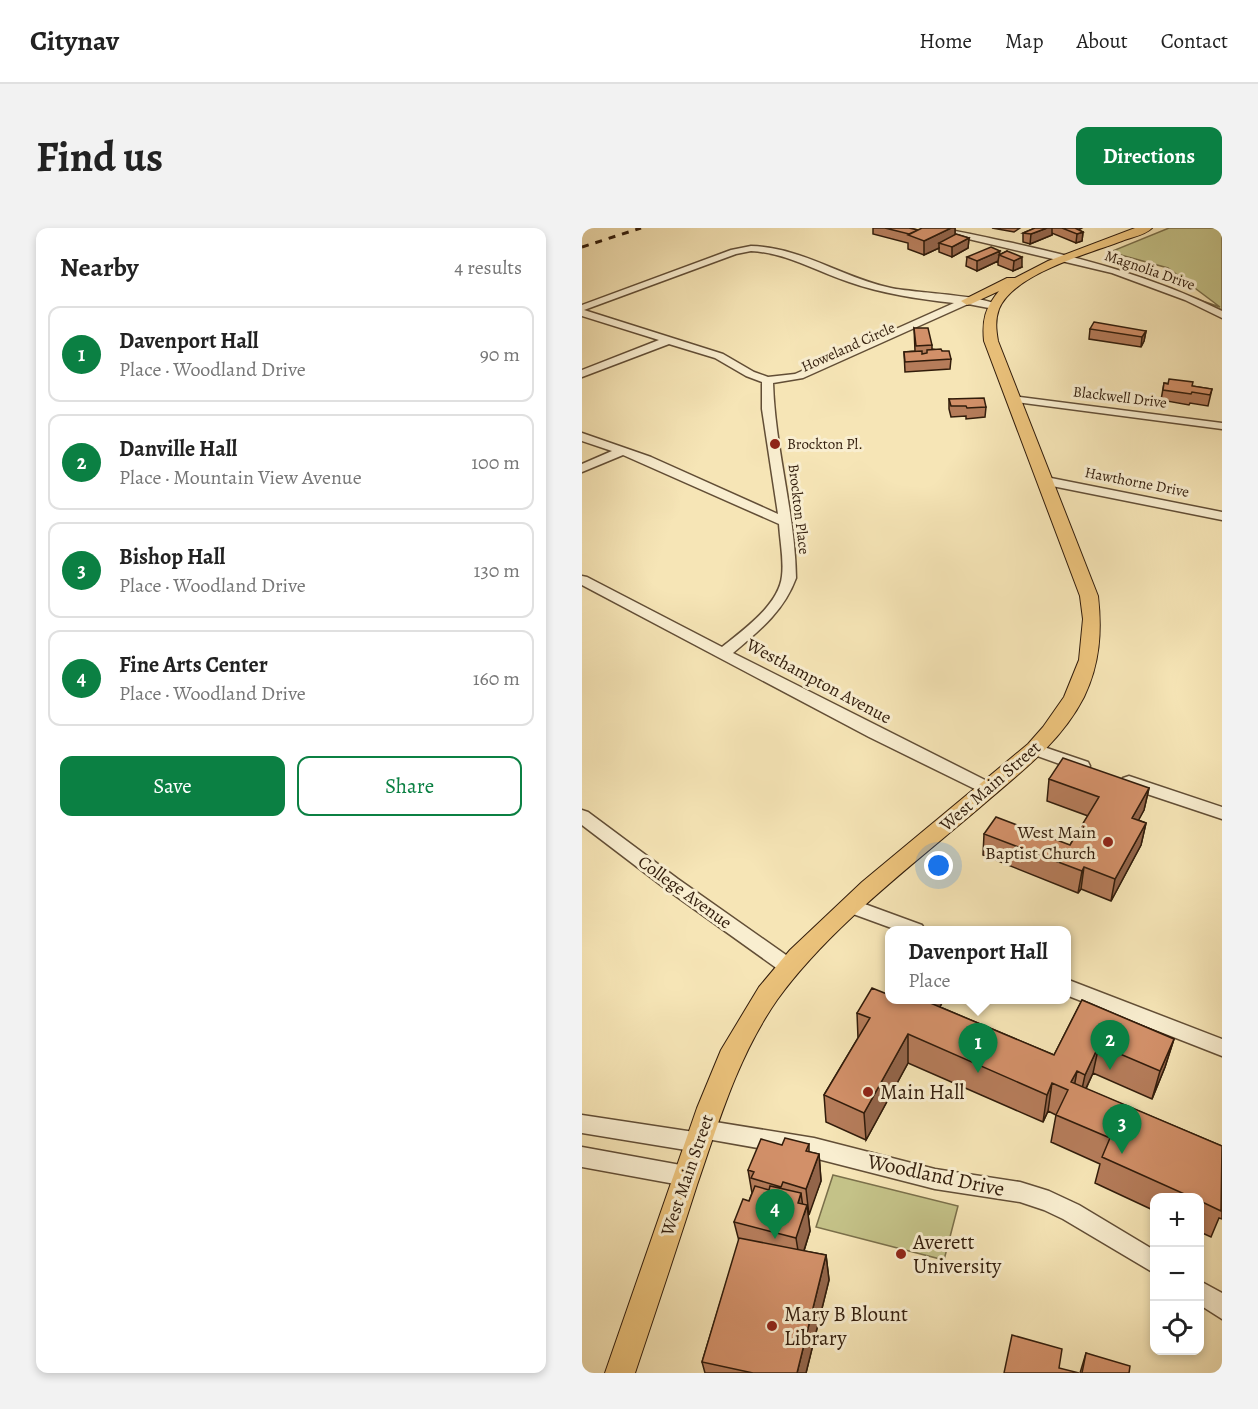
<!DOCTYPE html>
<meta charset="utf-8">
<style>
:root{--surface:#fff;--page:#f2f2f2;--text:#222;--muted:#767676;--line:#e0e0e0;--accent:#0b8043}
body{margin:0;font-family:Alegreya,serif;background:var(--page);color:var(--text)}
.controls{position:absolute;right:18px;bottom:18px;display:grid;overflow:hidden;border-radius:12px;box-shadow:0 3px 9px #0003}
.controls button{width:54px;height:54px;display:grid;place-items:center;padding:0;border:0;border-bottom:2px solid var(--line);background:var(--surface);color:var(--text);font:30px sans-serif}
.you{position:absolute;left:357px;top:638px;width:21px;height:21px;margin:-15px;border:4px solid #fff;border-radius:50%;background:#1a73e8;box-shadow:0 0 0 9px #1a73e833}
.badge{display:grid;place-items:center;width:39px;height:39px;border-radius:50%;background:var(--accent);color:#fff;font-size:20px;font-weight:700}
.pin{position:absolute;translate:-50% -50px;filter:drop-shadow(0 2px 3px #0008)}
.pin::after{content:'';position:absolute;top:32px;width:21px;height:18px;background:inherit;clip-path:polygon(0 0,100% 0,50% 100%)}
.popup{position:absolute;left:303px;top:698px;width:186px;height:78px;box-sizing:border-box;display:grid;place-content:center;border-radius:12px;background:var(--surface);filter:drop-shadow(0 2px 4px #0005);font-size:20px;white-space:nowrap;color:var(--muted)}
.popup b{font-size:22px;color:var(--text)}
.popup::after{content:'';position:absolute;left:50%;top:100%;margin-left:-12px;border:12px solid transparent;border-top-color:var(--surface)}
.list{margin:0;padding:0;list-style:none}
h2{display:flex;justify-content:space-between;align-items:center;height:78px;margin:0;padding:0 24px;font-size:26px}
h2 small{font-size:20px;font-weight:400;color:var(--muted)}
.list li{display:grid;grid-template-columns:39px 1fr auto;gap:18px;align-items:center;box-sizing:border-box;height:96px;margin:0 12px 12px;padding:0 12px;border:2px solid var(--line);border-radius:12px}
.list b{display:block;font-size:22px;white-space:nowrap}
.list p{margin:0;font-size:20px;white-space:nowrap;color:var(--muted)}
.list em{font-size:20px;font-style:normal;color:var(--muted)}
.actions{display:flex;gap:12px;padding:18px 24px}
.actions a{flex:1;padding:14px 0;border:2px solid var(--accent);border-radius:12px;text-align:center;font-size:21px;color:var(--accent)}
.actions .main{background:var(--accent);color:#fff}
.icon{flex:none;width:33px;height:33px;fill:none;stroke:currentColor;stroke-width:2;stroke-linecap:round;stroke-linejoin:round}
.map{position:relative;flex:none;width:640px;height:1145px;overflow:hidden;border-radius:12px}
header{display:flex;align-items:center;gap:36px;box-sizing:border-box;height:84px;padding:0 30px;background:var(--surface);border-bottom:2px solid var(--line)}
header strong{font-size:28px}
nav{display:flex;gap:33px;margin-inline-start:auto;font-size:21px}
.intro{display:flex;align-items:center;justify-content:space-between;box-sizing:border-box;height:144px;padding:0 36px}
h1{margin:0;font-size:42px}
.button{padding:15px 27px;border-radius:12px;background:var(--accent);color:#fff;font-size:21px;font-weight:700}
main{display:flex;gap:36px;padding:0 36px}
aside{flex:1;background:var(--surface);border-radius:12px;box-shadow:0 3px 9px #0003}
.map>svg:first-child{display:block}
.green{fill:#c4c288;stroke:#7a6f4a;stroke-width:1.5}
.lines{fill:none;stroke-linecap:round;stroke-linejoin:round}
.minor-casing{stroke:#624e36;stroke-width:3}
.major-casing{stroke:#311c0b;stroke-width:2}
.minor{fill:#f9eed0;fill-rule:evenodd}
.major{fill:#ebc27b;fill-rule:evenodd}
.rail{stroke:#311c0b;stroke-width:3;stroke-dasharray:7 7;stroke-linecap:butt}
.wall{fill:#b57c5a;stroke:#311c0b;stroke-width:1.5}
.shaded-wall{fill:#93654a;stroke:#311c0b;stroke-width:1.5}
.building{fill:#d29069;stroke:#311c0b;stroke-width:1.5}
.poi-dot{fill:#8f2418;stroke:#f9eed0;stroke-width:2}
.labels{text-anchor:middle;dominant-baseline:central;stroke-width:6;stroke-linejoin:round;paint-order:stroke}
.far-street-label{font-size:15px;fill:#311c0b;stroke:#f9eed0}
.far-poi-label{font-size:15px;fill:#311c0b;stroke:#f9eed0;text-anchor:start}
.street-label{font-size:18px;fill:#311c0b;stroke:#f9eed0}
.poi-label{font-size:18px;fill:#311c0b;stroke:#f9eed0;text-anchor:end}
.near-poi-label{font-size:21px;fill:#311c0b;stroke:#f9eed0;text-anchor:start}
.near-street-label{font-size:21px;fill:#311c0b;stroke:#f9eed0}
</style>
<header>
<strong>Citynav</strong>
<nav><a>Home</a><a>Map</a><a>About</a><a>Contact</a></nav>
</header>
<div class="intro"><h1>Find us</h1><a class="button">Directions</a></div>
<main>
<aside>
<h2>Nearby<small>4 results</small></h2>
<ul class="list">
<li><span class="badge">1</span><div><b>Davenport Hall</b><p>Place · Woodland Drive</p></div><em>90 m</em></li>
<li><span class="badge">2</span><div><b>Danville Hall</b><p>Place · Mountain View Avenue</p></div><em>100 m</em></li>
<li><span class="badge">3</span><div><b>Bishop Hall</b><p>Place · Woodland Drive</p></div><em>130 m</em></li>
<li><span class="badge">4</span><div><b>Fine Arts Center</b><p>Place · Woodland Drive</p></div><em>160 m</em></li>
</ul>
<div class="actions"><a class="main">Save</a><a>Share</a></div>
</aside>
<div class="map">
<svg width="640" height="1145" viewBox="0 0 640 1145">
<rect width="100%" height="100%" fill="#f6e5b6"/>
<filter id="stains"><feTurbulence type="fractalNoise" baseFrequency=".00333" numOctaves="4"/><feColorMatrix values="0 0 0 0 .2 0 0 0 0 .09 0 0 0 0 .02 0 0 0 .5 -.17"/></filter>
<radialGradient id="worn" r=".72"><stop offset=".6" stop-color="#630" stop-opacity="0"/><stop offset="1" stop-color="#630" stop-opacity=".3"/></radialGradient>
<path class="green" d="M587,0H640V87L565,54L638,79L586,40L528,24Z
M251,947L376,978L362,1032L234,999Z"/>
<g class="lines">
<defs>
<path id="minor" d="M340,0C368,0 397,8 426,14C500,30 572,49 640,83V90L603,72L530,45Z
M169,18C219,19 261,50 309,60C332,65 403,67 417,78L412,81L386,76L221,150L191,155C193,221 213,284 214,350C202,383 177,403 151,425L411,556L413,560L411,564H399L287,509L0,357V348L5,349L140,419C161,402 197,377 200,348C202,332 198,313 197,296L41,227L0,244V236L30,223L0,213V205L69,229L196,286L180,181V154L164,148L133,130L87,116L0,149V142L77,112L0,88V77L149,22ZM169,23C206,25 233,43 267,54C301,66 337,71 372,75L213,146L186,149L172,144L141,126L2,82L154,26Z
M431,168L640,195V201L427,173L425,171Z
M464,249L640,284V292L460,256L458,253L460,250Z
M453,516L506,534L508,538L506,542L500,544L447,525L445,521L447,517Z
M547,548L640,579V591L541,558L539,554L541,550Z
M0,582L6,584L96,651L214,734L216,739L214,744L207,747L200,744L84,661L0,597Z
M269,671L340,697L343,702H315L263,683L260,678L263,673Z
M484,751L640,811V828L484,767Z
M0,887L112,904L114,894L121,892L232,910L353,941L438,954L467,963L497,977L572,1022V1045L481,991L462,982L438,974L353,961L232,930L125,911L123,921L116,924L0,905Z
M0,919L104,938L112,941L115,948L112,955L104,958L0,939Z
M618,1053L640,1065V1091L618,1077Z"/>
<path id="major" d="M553,0H570C563,7 550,9 540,13C508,25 431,46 417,81C413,92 414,101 416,113L516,368C520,403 518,436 502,469C478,516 435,547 396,581C329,638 246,701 195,772C156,828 137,893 115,957C95,1020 74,1082 53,1145H23L115,880L139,822L177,759L208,722L280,654L446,516L461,499L482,469L497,432L501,391L498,368L402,113C400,92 403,80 417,63L389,76L385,77L379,73L425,50H433L466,33Z"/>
</defs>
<use href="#minor" class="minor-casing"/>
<use href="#major" class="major-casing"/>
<use href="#minor" class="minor"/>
<use href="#major" class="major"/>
<path class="rail" d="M0,19L59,0"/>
</g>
<path class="wall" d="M291,0H327L336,2L373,0V6L387,10L386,20L370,29L357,24V20L342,27L326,21V15L291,6Z
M410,0H438L432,4Z
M453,0H500L497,2L501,4L500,13L494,15L470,5V7L448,16L441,14V5Z
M425,23L440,39L431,43L416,37V33L395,43L384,38L385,29L417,27Z
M332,100L350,117V121L360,123L369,131L368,141L323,144L322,124L333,123Z
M508,101L564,103L562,113L559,119L507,111Z
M582,155L610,158L630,161L626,178L608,175L607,177L579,172Z
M367,171L404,179L403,189L384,191V188L369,189L367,181Z
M467,551L567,560L562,582L556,592L564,595L559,617L529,673L499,661L496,665L401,627L402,606L488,617L506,588L465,573Z
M308,771H362L358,779L472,827L500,772L592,811L583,839L570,871L511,845L504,861L640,918V991L637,990L629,1009L618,1004V969H573V983L513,955L518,936L469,914L474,887L466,883L461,894L326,835L284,912L244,894L242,867L276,810L275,785Z
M227,916V924L237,926L239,953L226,987L228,1003L222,1023L244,1027L247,1052L224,1145H123L120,1134L157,1013L152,994L167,973L170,965L166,942L200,917Z
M504,1125L547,1145H498Z"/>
<path class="shaded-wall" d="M369,0H373V11L357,15V20L342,27V13Z
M465,0H470V7L448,16L449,6Z
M501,4L500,13L494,15L495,6Z
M387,10L386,20L370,29V19Z
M418,23L416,33L395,43V33Z
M440,29V39L431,43L432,33Z
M564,103L562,113L559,119L560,109Z
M567,560L562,582L546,612L550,590Z
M564,595L559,617L529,673L533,651Z
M502,639L499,661L496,665L500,643Z
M347,771H362L345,803L346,774Z
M326,806V835L284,912L282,885Z
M592,811L583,839L570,871L578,843Z
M517,817L511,845L497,875L503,847Z
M495,843L490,871L489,854Z
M470,855L466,883L461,894L465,867Z
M237,926L239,953L227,987L224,961Z
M219,965L222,987L225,977L228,1003L218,1035L214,1010L216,975Z
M244,1027L247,1052L224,1145H215Z"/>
<path class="building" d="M303,0H327L336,2L327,6Z
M340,0H369L342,13L326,7Z
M453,0H465L449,6L441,5Z
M480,0H493L501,4L495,6Z
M374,6L387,10L370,19L357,15Z
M409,19L418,23L395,33L385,29Z
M425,23L440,29L432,33L417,27Z
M512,94L564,103L560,109L508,101Z
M332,100H346L350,117L334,118Z
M359,121L360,123H367L369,131L323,134L322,124L340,123V126L345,125V122Z
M587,151L611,154L610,158L630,161L628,167L610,164L609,166L581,162L582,155L586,156Z
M402,170L404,179L385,180L384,178H369L367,171Z
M481,530L567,560L550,590L564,595L533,651L502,639L500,643L402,606L414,589L488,617L517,569L467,551Z
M290,760L305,766L308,762V771H347L346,774L472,827L500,772L592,811L578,843L517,817L503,847L495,843L489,854L640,918L639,983L618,973V969H609L520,929L528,910L474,887L486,862L470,855L465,867L326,806L282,885L242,867L288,790L275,785Z
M203,910L227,916L224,923L237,926L224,961L201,954L199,959L169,950L172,944L166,942L179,911L200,917Z
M173,958L187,962L188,958L219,965L216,975L225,977L214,1010L152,994L161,971L167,973Z
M157,1010L244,1027L215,1145H171L120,1134Z
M430,1107L480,1121L477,1140L497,1145H422Z
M504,1125L548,1138L547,1145H500Z"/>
<g class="poi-dot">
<circle cx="193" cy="216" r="6"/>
<circle cx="526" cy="614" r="6"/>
<circle cx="286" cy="864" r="6"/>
<circle cx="319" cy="1026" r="6"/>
<circle cx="190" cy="1098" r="6"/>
</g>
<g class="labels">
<g class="far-street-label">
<text transform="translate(568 42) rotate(19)">Magnolia Drive</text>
<text transform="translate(266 119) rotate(-24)">Howeland Circle</text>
<text transform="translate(538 169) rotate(7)">Blackwell Drive</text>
<text transform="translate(555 254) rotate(11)">Hawthorne Drive</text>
<text transform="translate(217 281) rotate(83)">Brockton Place</text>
</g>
<g class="far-poi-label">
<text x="205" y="216">Brockton Pl.</text>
</g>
<g class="street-label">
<text transform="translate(237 453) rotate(28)">Westhampton Avenue</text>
<text transform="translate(408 558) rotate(-41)">West Main Street</text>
<text transform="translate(103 664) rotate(36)">College Avenue</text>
<text transform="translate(105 947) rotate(-71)">West Main Street</text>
</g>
<g class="poi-label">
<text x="514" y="604">West Main<tspan x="514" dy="21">Baptist Church</tspan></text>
</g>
<g class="near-poi-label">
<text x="298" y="864">Main Hall</text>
<text x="331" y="1014">Averett<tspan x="331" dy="24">University</tspan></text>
<text x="202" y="1086">Mary B Blount<tspan x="202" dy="24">Library</tspan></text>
</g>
<g class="near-street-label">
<text transform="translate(354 947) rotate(12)">Woodland Drive</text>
</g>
</g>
<rect width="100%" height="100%" filter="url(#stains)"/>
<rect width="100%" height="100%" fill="url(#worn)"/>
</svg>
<div class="controls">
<button>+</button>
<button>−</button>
<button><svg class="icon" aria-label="locate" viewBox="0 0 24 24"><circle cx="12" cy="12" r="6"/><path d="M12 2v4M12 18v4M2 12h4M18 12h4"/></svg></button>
</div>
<div class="you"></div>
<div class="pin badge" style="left:396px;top:845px">1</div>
<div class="popup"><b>Davenport Hall</b>Place</div>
<div class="pin badge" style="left:528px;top:842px">2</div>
<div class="pin badge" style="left:540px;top:926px">3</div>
<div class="pin badge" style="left:193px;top:1011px">4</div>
</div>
</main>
